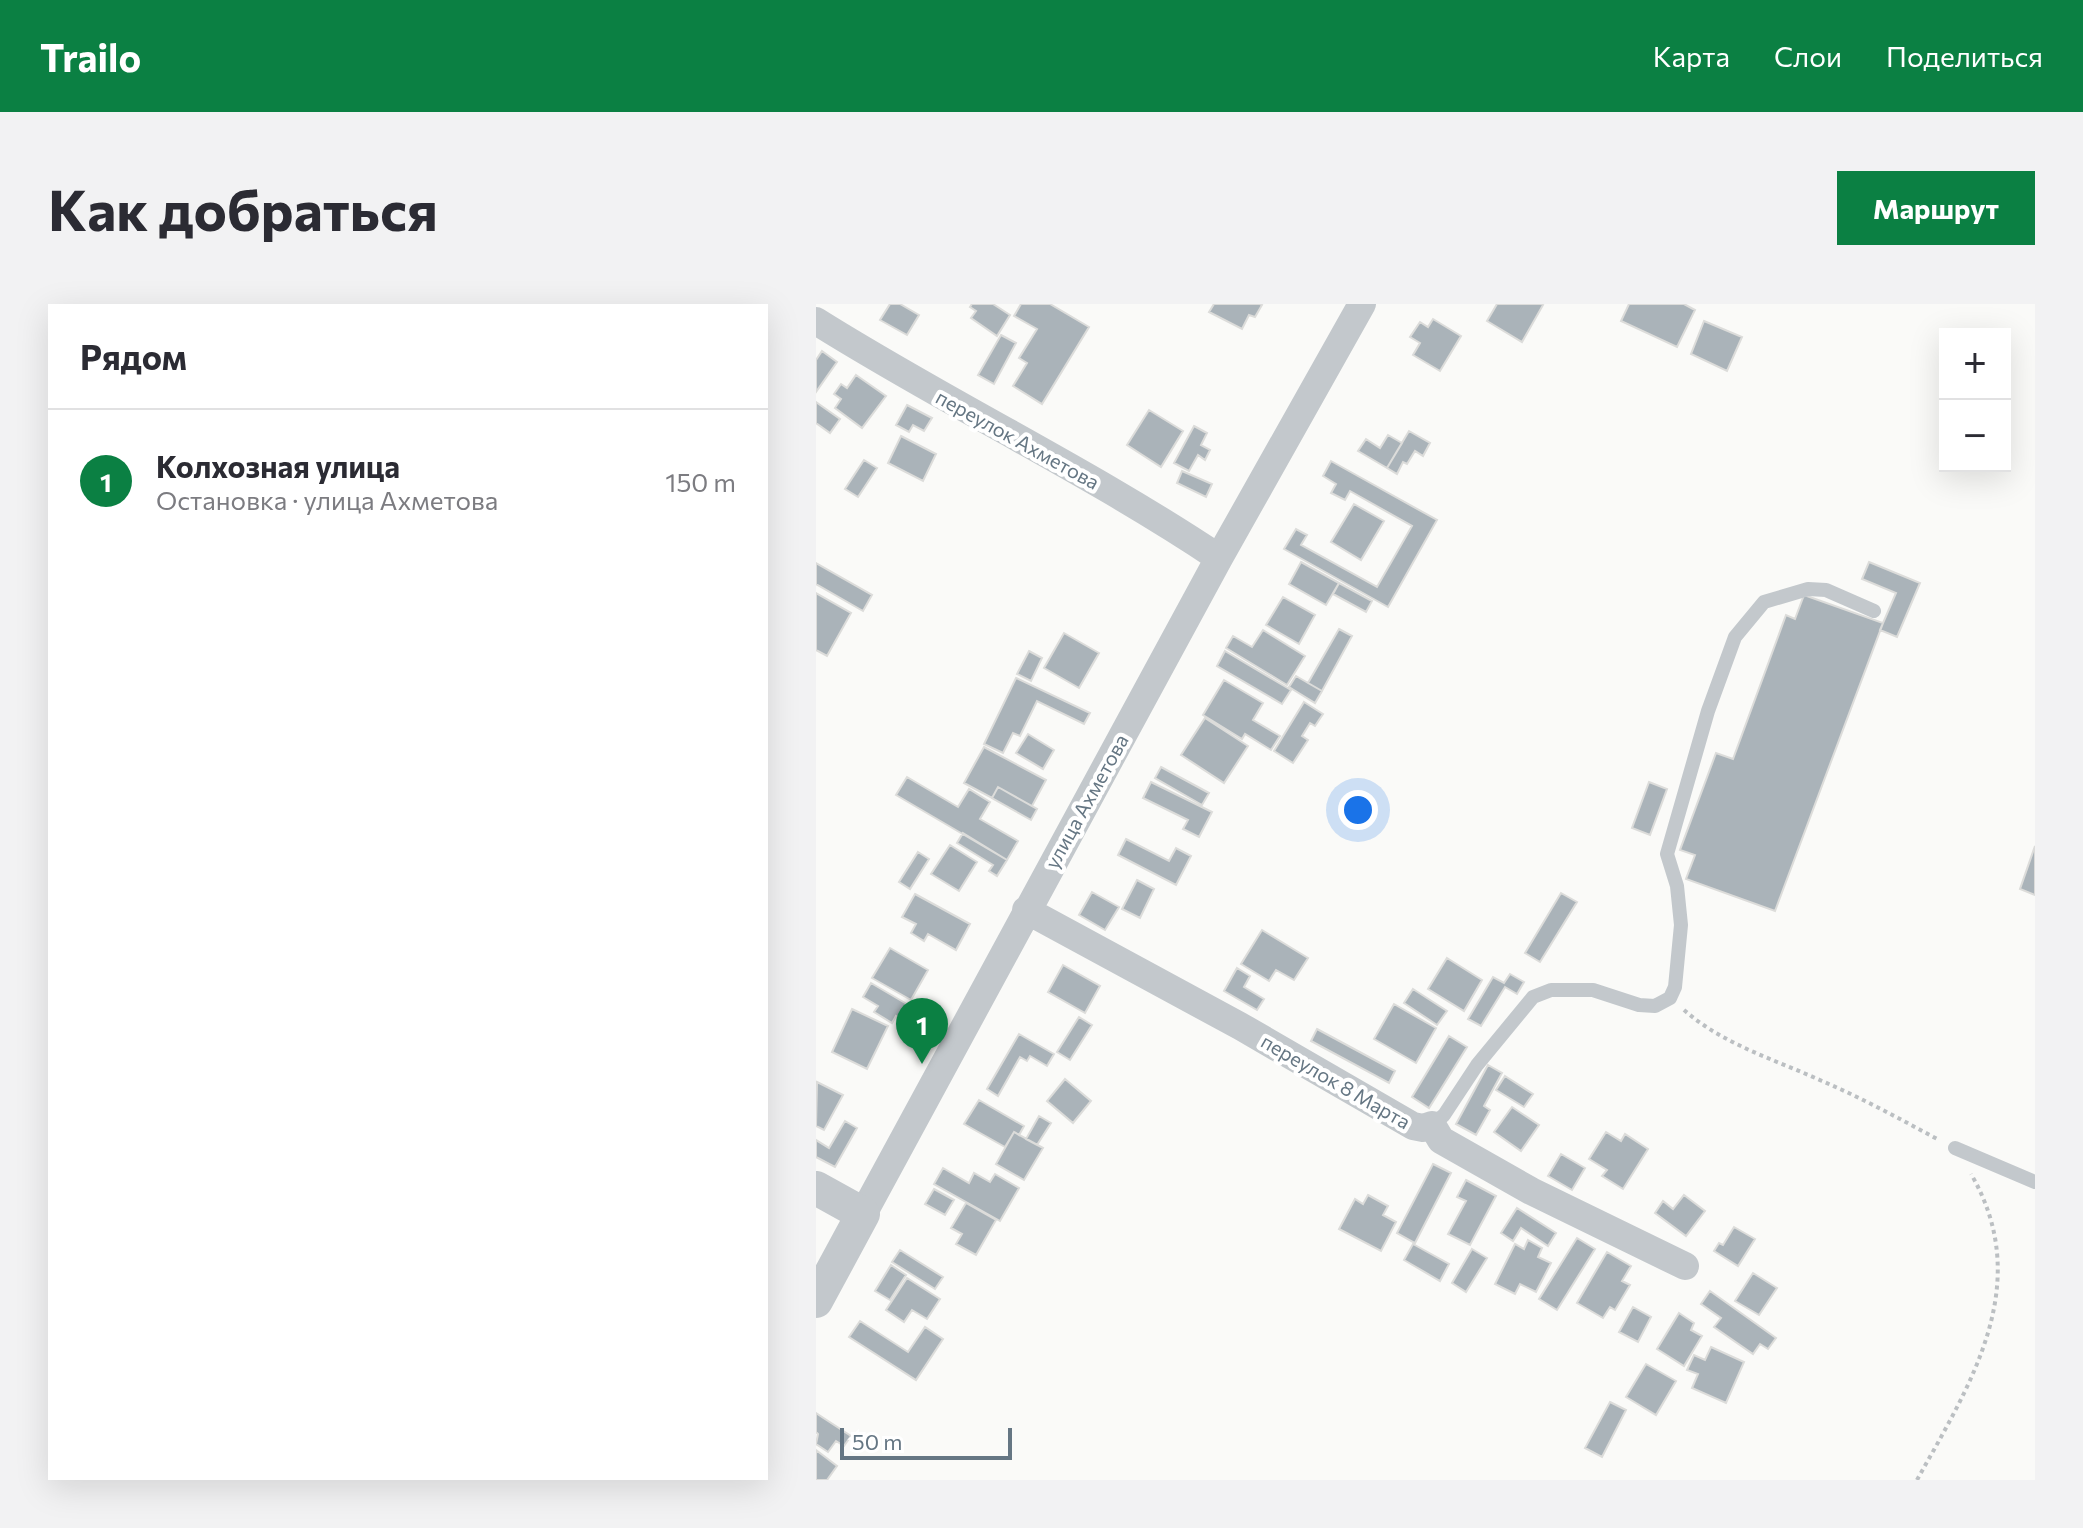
<!DOCTYPE html>
<html lang="ru">
<meta charset="utf-8">
<style>
:root{--surface:#fff;--page:#f2f2f3;--text:#2b2b33;--muted:#7c7c81;--line:#e1e1e2;--accent:#0b8043}
body{margin:0;font-family:Commissioner,sans-serif;background:var(--page);color:var(--text)}
.controls{position:absolute;right:24px;top:24px;display:grid;overflow:hidden;border-radius:0px;box-shadow:0 8px 32px #0002}
.controls button{width:72px;height:72px;display:grid;place-items:center;padding:0;border:0;border-bottom:2px solid var(--line);background:var(--surface);color:var(--text);font:40px sans-serif}
.scale{position:absolute;left:24px;bottom:20px;width:172px;box-sizing:border-box;padding-left:8px;border:4px solid #657683;border-top:0;font-size:22px;line-height:28px;white-space:nowrap;color:#657683;-webkit-text-stroke:6px #fff;paint-order:stroke}
.you{position:absolute;left:542px;top:506px;width:28px;height:28px;margin:-20px;border:6px solid #fff;border-radius:50%;background:#1a73e8;box-shadow:0 0 0 12px #1a73e833}
.badge{display:grid;place-items:center;width:52px;height:52px;border-radius:50%;background:var(--accent);color:#fff;font-size:26px;font-weight:700}
.pin{position:absolute;translate:-50% -66px;filter:drop-shadow(0 2px 4px #0008)}
.pin::after{content:'';position:absolute;top:42px;width:28px;height:24px;background:inherit;clip-path:polygon(0 0,100% 0,50% 100%)}
.list{margin:0;padding:0;list-style:none}
h2{display:flex;justify-content:space-between;align-items:center;height:104px;margin:0;padding:0 32px;font-size:34px}
h2 small{font-size:26px;font-weight:400;color:var(--muted)}
.list li{display:grid;grid-template-columns:52px 1fr auto;gap:24px;align-items:center;box-sizing:border-box;height:144px;padding:0 32px;border-top:2px solid var(--line)}
.list b{display:block;font-size:30px;white-space:nowrap}
.list p{margin:0;font-size:26px;white-space:nowrap;color:var(--muted)}
.list em{font-size:26px;font-style:normal;color:var(--muted)}
.map{position:relative;flex:none;width:1219px;height:1176px;overflow:hidden;border-radius:0px}
header{display:flex;align-items:center;gap:48px;box-sizing:border-box;height:112px;padding:0 40px;background:var(--accent);color:#fff}
header strong{font-size:38px}
nav{display:flex;gap:44px;margin-inline-start:auto;font-size:28px}
.intro{display:flex;align-items:center;justify-content:space-between;box-sizing:border-box;height:192px;padding:0 48px}
h1{margin:0;font-size:56px}
.button{padding:20px 36px;border-radius:0px;background:var(--accent);color:#fff;font-size:28px;font-weight:700}
main{display:flex;gap:48px;padding:0 48px}
aside{flex:1;background:var(--surface);border-radius:0px;box-shadow:0 8px 32px #0002}
.map>svg:first-child{display:block}
.building{fill:#aab3b9;stroke:#dcdcda;stroke-width:2}
.lines{fill:none;stroke-linecap:round;stroke-linejoin:round}
.path{stroke:#bbbfc2;stroke-width:4;stroke-dasharray:4 4;stroke-linecap:butt}
.service{stroke:#c3c8cc;stroke-width:14}
.minor{stroke:#c3c8cc;stroke-width:28}
.tertiary{stroke:#c3c8cc;stroke-width:34}
.labels{text-anchor:middle;dominant-baseline:central;stroke-width:8;stroke-linejoin:round;paint-order:stroke}
.street-label{font-size:20px;fill:#657683;stroke:#fff}
</style>
<header>
<strong>Trailo</strong>
<nav><a>Карта</a><a>Слои</a><a>Поделиться</a></nav>
</header>
<div class="intro"><h1>Как добраться</h1><a class="button">Маршрут</a></div>
<main>
<aside>
<h2>Рядом<small></small></h2>
<ul class="list">
<li><span class="badge">1</span><div><b>Колхозная улица</b><p>Остановка · улица Ахметова</p></div><em>150 m</em></li>
</ul>
</aside>
<div class="map">
<svg width="1219" height="1176" viewBox="0 0 1219 1176">
<rect width="100%" height="100%" fill="#fafaf8"/>
<path class="building" d="M74,0H84L103,11L91,31L64,16Z
M156,0H177L194,11L181,32L155,14L160,7L154,3Z
M205,0H234L273,23L226,100L197,82L211,59L203,54L221,25L198,12Z
M398,0H444L446,1L439,13L433,11L426,25L393,8Z
M681,0H725L727,1L706,38L671,17Z
M813,0H868L879,6L861,43L805,17Z
M617,15L645,32L624,67L597,51L604,39L594,33L604,18L612,23Z
M888,17L926,33L911,67L875,50Z
M185,31L200,39L178,80L162,71Z
M6,47L21,58L0,88V56Z
M40,71L70,92L46,124L19,104L25,95L18,90L25,80L31,84Z
M0,98L24,115L14,129L0,119Z
M91,101L116,114L108,127L97,121L93,128L80,121Z
M333,106L367,127L345,163L311,141Z
M378,122L391,129L385,141L394,146L389,156L382,151L373,167L358,159Z
M593,127L614,139L607,152L599,147L591,160L587,158L581,170L571,164Z
M572,131L586,139L571,164L542,147L550,135L564,144Z
M85,132L120,150L107,177L72,159Z
M48,156L61,164L42,193L29,185Z
M515,157L621,216L572,303L468,245L480,225L491,231L485,241L561,283L596,222L534,187L529,196L515,189L520,180L507,172Z
M366,167L396,180L390,193L361,179Z
M538,200L568,217L545,256L515,238Z
M485,258L523,279L510,301L473,280Z
M1053,258L1104,279L1081,333L1064,326L1080,289L1046,275Z
M0,259L56,291L47,307L0,280Z
M523,279L556,297L550,308L517,290Z
M0,289L35,309L11,352L0,346Z
M988,291L1067,319L959,607L870,575L879,551L864,546L900,449L917,455L970,311L979,315Z
M467,293L499,311L483,340L450,321Z
M523,325L536,332L506,387L492,379Z
M447,326L489,352L471,381L410,344L417,332L436,343Z
M248,329L283,349L263,384L228,364Z
M213,347L226,354L215,377L201,370Z
M409,347L475,386L466,400L401,362Z
M480,372L506,387L499,399L473,383Z
M200,374L274,409L268,420L221,397L204,432L197,429L187,449L168,440Z
M408,376L447,399L437,416L464,432L455,446L429,430L426,435L387,411Z
M488,398L507,410L499,422L494,419L486,432L492,436L477,459L458,447Z
M389,414L432,442L408,479L365,451Z
M212,430L238,446L227,465L200,449Z
M168,443L230,476L216,502L182,483L176,494L148,479Z
M345,463L393,489L386,501L339,474Z
M91,473L142,503L153,485L174,498L164,515L202,537L191,556L80,491Z
M335,478L396,508L383,533L367,525L372,516L327,494Z
M833,478L851,485L834,531L816,524Z
M182,483L221,505L215,516L176,494Z
M147,529L191,556L181,572L173,567L177,561L141,539Z
M310,535L353,557L360,544L375,552L360,581L302,551Z
M134,541L161,558L143,587L115,570Z
M1219,542V591L1204,585Z
M102,548L113,555L94,585L83,578Z
M321,576L338,585L324,614L306,605Z
M276,588L303,603L289,626L263,611Z
M745,589L761,598L724,658L709,649Z
M99,590L154,620L140,646L112,630L108,637L95,629L100,620L86,613Z
M446,626L492,654L478,676L460,666L453,677L425,660Z
M74,644L112,666L95,696L56,674Z
M631,654L666,676L648,707L612,685Z
M247,661L284,682L269,709L232,688Z
M421,664L434,672L428,683L448,695L441,706L408,687Z
M694,670L708,678L701,690L689,683L665,722L652,715L677,673L688,679Z
M55,679L101,706L93,720L80,712L76,719L58,708L62,702L47,693Z
M597,685L631,707L621,721L588,699Z
M578,700L620,724L600,759L558,735Z
M36,705L72,722L51,765L16,748Z
M263,713L276,721L254,756L241,748Z
M501,725L579,767L573,779L495,737Z
M203,730L238,750L231,762L214,752L211,757L204,753L182,792L171,785Z
M633,732L651,743L613,804L596,793Z
M672,761L686,769L668,802L674,806L660,831L640,820Z
M689,772L717,790L708,803L680,786Z
M249,775L275,797L257,819L231,797Z
M1,778L27,791L8,826L0,822Z
M163,796L208,822L203,831L198,828L189,843L148,820Z
M696,803L723,821L705,847L678,828Z
M223,812L235,819L221,841L210,835Z
M29,817L41,824L19,863L0,853V836L13,844Z
M198,828L227,844L208,876L180,860Z
M790,828L805,837L809,830L832,845L807,885L786,872L791,866L773,855Z
M745,850L769,864L756,886L732,872Z
M617,860L635,869L599,939L581,929Z
M127,864L153,879L158,869L174,878L179,870L203,884L184,917L118,880Z
M650,876L680,892L654,941L632,930L650,897L641,893Z
M118,885L138,896L129,911L109,900Z
M552,891L572,902L567,911L580,918L565,947L523,925L539,895L547,900Z
M868,891L889,907L870,932L839,909L847,897L857,905Z
M150,899L180,916L160,951L140,940L146,930L135,924Z
M701,904L740,929L732,942L705,924L697,937L685,929Z
M918,923L939,935L922,962L898,947L903,939L907,941Z
M761,934L779,945L741,1006L723,995Z
M712,936L726,944L722,953L735,959L720,988L704,980L699,990L679,980L699,940L708,945Z
M597,940L633,960L624,977L588,956Z
M656,945L671,954L650,988L636,979Z
M84,946L127,973L119,985L76,958Z
M791,948L815,962L806,977L814,981L799,1006L794,1003L787,1014L761,999Z
M75,961L90,971L74,996L59,987Z
M937,969L961,984L943,1011L919,997Z
M91,974L124,995L111,1015L96,1006L88,1018L70,1006Z
M894,987L960,1034L952,1045L944,1040L937,1050L898,1023L905,1014L885,1000Z
M817,1003L835,1013L822,1038L803,1028Z
M863,1009L878,1019L875,1026L886,1032L868,1062L841,1045Z
M44,1017L92,1048L109,1023L127,1035L100,1076L33,1033Z
M895,1043L928,1058L910,1099L876,1084L882,1070L871,1066L878,1051L889,1056Z
M830,1060L860,1077L840,1111L810,1093Z
M794,1098L810,1106L786,1153L769,1144Z
M0,1109L35,1132L28,1142L20,1137L12,1148L0,1140L2,1130L0,1128Z
M0,1146L21,1162L11,1176H0Z"/>
<g class="lines">
<path class="path" d="M868,706C908,741 958,755 1006,777C1046,794 1084,815 1123,836
M1101,1176C1155,1079 1219,980 1155,870"/>
<path class="service" d="M616,821L628,811L661,761L717,693L735,686H777L823,701L839,702L854,694L859,683L865,621L861,582L851,550L892,407L919,333L948,298L992,285L1010,286L1058,307
M1139,844L1219,878"/>
<path class="minor" d="M0,17C132,100 273,167 403,254
M210,606L424,722L597,822L607,824L616,821L625,836L715,887L869,962
M47,910L403,254L546,0"/>
<path class="tertiary" d="M0,884L47,910L0,997"/>
</g>
<g class="labels">
<g class="street-label">
<text transform="translate(202 135) rotate(29)">переулок Ахметова</text>
<text transform="translate(270 497) rotate(-61)">улица Ахметова</text>
<text transform="translate(520 777) rotate(30)">переулок 8 Марта</text>
</g>
</g>
</svg>
<div class="controls">
<button>+</button>
<button>−</button>
</div>
<div class="scale">50 m</div>
<div class="you"></div>
<div class="pin badge" style="left:106px;top:760px">1</div>
</div>
</main>
